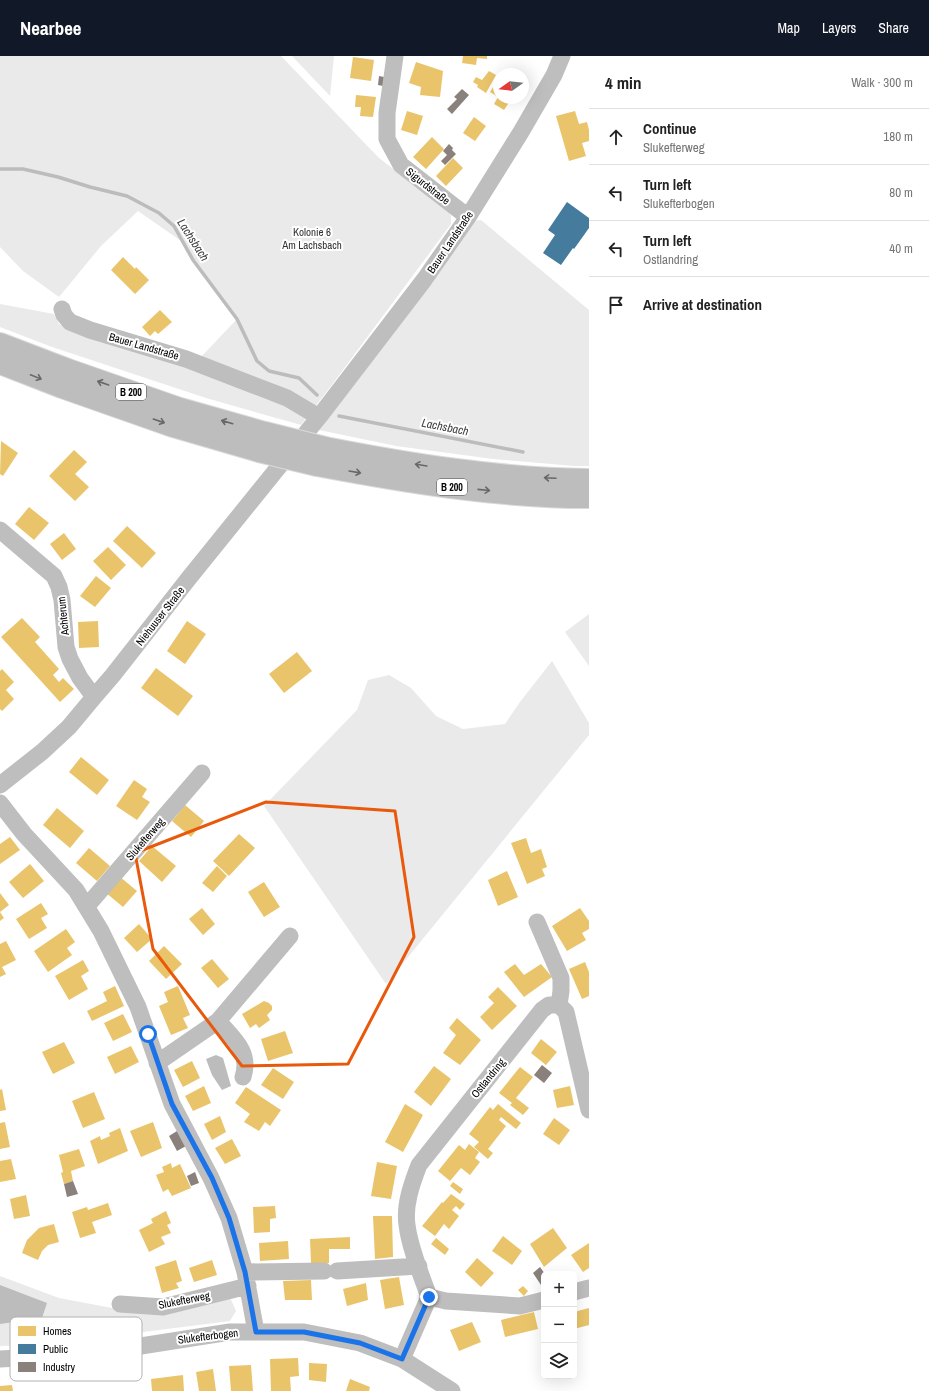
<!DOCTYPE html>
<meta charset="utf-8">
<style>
:root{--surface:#fff;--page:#f2f2f2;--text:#222;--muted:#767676;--line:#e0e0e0;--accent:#111827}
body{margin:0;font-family:"Archivo Narrow",sans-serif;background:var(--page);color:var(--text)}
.controls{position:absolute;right:12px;bottom:12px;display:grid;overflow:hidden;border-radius:6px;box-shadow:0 4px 16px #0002}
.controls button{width:36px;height:36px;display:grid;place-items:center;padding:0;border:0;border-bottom:1px solid var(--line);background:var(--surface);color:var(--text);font:20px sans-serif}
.compass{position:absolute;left:493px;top:12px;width:36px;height:36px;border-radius:50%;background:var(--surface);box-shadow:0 4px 16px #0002;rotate:255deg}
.stop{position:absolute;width:12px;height:12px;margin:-9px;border:3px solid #1a73e8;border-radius:50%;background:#fff}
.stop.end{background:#1a73e8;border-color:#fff;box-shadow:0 1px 4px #0008}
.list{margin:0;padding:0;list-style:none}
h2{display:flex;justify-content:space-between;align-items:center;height:52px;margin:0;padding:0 16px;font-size:17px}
h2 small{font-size:13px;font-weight:400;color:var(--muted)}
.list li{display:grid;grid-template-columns:26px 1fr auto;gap:12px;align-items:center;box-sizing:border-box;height:56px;padding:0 16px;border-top:1px solid var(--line)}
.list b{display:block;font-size:15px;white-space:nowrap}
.list p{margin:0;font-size:13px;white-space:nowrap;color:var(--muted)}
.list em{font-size:13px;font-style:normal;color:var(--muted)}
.icon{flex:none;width:22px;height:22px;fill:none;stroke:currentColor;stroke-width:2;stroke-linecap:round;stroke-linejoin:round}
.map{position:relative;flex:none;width:589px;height:1335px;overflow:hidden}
header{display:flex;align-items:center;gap:24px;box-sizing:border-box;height:56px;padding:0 20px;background:var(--accent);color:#fff}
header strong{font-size:19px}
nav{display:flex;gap:22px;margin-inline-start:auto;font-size:14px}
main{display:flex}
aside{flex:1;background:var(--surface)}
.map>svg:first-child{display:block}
.green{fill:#eaeaea}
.water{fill:#bcbcbc}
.homes{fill:#e9c46a}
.public{fill:#457b9d}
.industry{fill:#8a817c}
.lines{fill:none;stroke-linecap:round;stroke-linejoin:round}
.stream{stroke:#bcbcbc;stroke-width:3.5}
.highway-casing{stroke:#dbdbdb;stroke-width:24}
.minor{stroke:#bebebe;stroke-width:17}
.highway{stroke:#bdbdbd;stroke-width:22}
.highway-bridge-casing{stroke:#dbdbdb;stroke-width:24;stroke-linecap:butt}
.highway-bridge{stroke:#bdbdbd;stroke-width:22}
.oneway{stroke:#686868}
.route{stroke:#1a73e8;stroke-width:5}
.marked{fill:none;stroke:#e8590c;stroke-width:3;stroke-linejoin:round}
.labels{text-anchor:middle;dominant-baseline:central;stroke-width:4;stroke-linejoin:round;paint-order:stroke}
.shield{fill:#fff;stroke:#4c4c4c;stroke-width:1}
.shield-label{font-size:10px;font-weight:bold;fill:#000}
.street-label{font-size:11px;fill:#000;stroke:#fff}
.park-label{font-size:11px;fill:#303030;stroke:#fff}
.water-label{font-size:12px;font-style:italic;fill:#414141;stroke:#fff}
.key{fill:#fff;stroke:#b2b2b2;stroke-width:1}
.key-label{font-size:11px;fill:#000}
</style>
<header>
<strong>Nearbee</strong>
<nav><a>Map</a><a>Layers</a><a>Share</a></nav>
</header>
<main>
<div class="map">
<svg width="589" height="1335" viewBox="0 0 589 1335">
<rect width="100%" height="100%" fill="#fff"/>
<path class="green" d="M0,0H281L379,102L446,153L451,159V168L331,330L301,369L206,342L52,291L0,271V248L54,258L59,268L78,278L201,301L237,263L193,204L184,187L138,155L101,190L59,241L23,215L0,191Z
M292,0H334L330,40Z
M481,164L589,254V410H574L493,403L396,390L319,374L472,165Z
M589,558V610L565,576Z
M552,605L589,667V679L386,928L264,750L357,654L368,624L389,619L411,632L436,660L463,673L505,668L520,646Z
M0,1220L59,1242L112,1252L164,1255L229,1239L236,1255L230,1265L49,1288L0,1290Z"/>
<path class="water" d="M216,999L223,1002L231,1030L222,1034L212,1019L206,1003Z
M0,1229L47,1247L42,1262L0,1268Z"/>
<path class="homes" d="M463,0H487V3L477,2L476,9L462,7Z
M353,1L374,4L371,25L350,22Z
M416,6L443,15L440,41L420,39L421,31L409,27Z
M489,15L496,19L486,37L477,31L478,29L473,26L476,21L482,24Z
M495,28L499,30V42H512L504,54L494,48L498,41L490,36Z
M356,39L376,41L373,61L360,60L361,51H355Z
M407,55L423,60L417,79L401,74Z
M575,55L579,68L587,66L589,74V85L582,87L586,100L569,105L556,60Z
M474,61L486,70L475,85L463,77Z
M432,81L444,93L426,113L413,101Z
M453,102L463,112L446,130L436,120Z
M123,201L135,213L136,211L149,224L135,238L111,214Z
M160,254L172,266L158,278L155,275L150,280L142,271Z
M1,385L18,397L3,420L0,418Z
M74,394L87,406L75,418L89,431L75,445L49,420Z
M29,451L49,467L34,484L15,468Z
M127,470L156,497L142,512L113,485Z
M64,477L76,493L62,504L50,488Z
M108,491L126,509L111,524L93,505Z
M96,520L111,532L95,551L80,540Z
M22,562L40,581L35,586L59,613L53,619L59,626L63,622L74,633L60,646L1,581Z
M98,565L99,591L79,592L78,566Z
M187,565L206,578L185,608L167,595Z
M297,596L312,615L284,637L269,618Z
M156,612L193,640L178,660L141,632Z
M2,613L14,626L6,634L14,643L2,655L0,653V615Z
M81,701L109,724L97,739L69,716Z
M134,724L147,733L142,741L150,746L137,764L116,750Z
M185,749L204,765L191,781L172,765Z
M57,752L84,775L70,792L43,769Z
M239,778L255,792L229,820L213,805Z
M10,781L20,794L0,808V788Z
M526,782L531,797L541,793L547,811L542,813L545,820L527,828L511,787Z
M152,790L176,810L162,826L139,805Z
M89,792L110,810L97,825L76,807Z
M30,808L44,825L23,842L9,826Z
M217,810L227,820L213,836L202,827Z
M507,815L518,841L498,850L488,824Z
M119,820L137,835L123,851L105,836Z
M264,826L280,851L264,861L248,836Z
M0,837L9,849L0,856Z
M41,847L48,858L41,862L47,872L29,883L16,863Z
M202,852L215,868L203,879L189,863Z
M580,852L589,865V873L582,877L586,884L567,895L552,870Z
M0,856L4,862L0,865Z
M139,868L152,883L137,896L124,882Z
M66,873L75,886L67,892L72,899L48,916L34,895Z
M6,885L16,904L2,911L6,918L0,921V888Z
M164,890L182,908L166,923L149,905Z
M212,903L229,923L218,932L201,912Z
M83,904L89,915L81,920L88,933L69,944L55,920Z
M585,906L589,916V940L582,943L569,913Z
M515,908L524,919L541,908L552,921L524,941L504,916Z
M115,930L124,950L92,965L87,955L107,945L103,936Z
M178,930L190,959L183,962L188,972L171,979L159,950L168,946L164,936Z
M498,931L517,950L492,974L480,961L494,947L488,941Z
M264,945L269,947L272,950V954L267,959L270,964L259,972L256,968L250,972L242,958Z
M123,958L132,976L113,985L104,967Z
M457,962L481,984L460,1009L443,997L456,979L449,972Z
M285,975L293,997L268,1005L261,983Z
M541,983L557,996L546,1009L531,997Z
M64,986L75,1007L53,1018L42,996Z
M131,990L139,1006L115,1018L107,1001Z
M192,1005L200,1022L183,1031L174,1014Z
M434,1010L451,1023L431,1050L414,1036Z
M520,1011L533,1021L516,1042L529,1052L523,1059L510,1049L512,1047L499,1037Z
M273,1012L294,1026L283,1043L261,1029Z
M204,1030L211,1047L193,1055L185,1040Z
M570,1030L574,1049L557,1052L553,1034Z
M246,1031L281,1054L270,1070L265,1066L259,1075L244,1066L250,1058L235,1047Z
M2,1033L6,1054L0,1055V1034Z
M94,1036L105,1063L83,1072L72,1045Z
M405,1048L423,1059L403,1096L385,1086Z
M498,1048L521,1067L516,1073L501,1061L499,1064L506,1070L488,1093L493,1097L488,1103L474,1091L479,1086L469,1078L490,1051L493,1054Z
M220,1060L226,1076L212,1084L204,1068Z
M554,1062L570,1074L559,1089L543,1078Z
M5,1066L10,1091L0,1093V1067Z
M153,1066L162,1092L141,1101L130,1075Z
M120,1072L128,1095L98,1108L90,1085L100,1080L101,1084L110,1080L109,1077Z
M232,1083L241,1100L225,1108L215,1092Z
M469,1088L479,1096L475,1102L480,1106L470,1119L461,1112L450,1125L438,1115L459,1089L465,1094Z
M79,1093L85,1110L71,1115L73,1125L64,1128L61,1117L63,1116L59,1099Z
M11,1103L16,1123L0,1126V1105Z
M377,1106L397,1110L391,1143L371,1140Z
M171,1107L172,1112L180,1108L191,1132L172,1140L168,1133L163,1136L156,1119L164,1116L162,1111Z
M453,1126L463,1133L460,1138L450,1130Z
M451,1138L465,1148L460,1154L456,1150L452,1154L459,1160L449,1173L444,1168L435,1180L422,1170L442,1146L443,1147Z
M26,1139L30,1160L14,1163L10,1143Z
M108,1147L112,1159L92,1166L96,1177L80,1182L72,1156L87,1151L88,1154Z
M275,1150L276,1162L270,1163V1176L254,1177L253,1151Z
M166,1155L171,1167L167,1169L171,1177L161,1181L165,1188L149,1196L139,1174L153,1167L151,1163Z
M373,1160H392L393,1201L375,1203Z
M54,1168L59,1186L48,1189L42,1195L38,1204L22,1197L27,1184L39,1172Z
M553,1172L567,1192L544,1211L530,1188Z
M503,1180L522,1195L512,1209L492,1195Z
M350,1181V1193H329V1207H311L310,1183Z
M436,1182L449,1193L445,1199L431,1188Z
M288,1185L289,1203L260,1205L259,1187Z
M589,1187V1212L583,1216L571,1199Z
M477,1202L494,1217L481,1231L465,1216Z
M176,1204L182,1225L176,1227L179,1232L162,1237L155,1211Z
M212,1204L217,1219L194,1226L189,1212Z
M399,1221L404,1249L385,1253L380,1224Z
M311,1224L312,1244H285L283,1225Z
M366,1227L368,1244L347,1250L343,1233Z
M523,1230L528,1235L524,1240L518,1234Z
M589,1252V1269L574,1273V1256Z
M534,1256L538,1273L505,1281L501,1264Z
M472,1266L481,1286L459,1295L450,1274Z
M298,1302L299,1320L290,1321L291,1335H271L270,1303Z
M309,1307L327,1308L326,1326L309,1324Z
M251,1309L253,1335H231L229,1310Z
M213,1313L216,1335H199L196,1316Z
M183,1319L184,1335H152L151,1323Z
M350,1323L370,1331L369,1335H346Z
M12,1329L13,1335H0V1330Z"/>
<path class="public" d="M567,146L589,162V172L574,193L573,192L561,209L543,197L555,179L548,174Z"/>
<path class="industry" d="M379,20L384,21L383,30L378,29Z
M462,33L469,39L452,58L447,53L457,43L454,41Z
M449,88L453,92L452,94L456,98L445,109L441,105L447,99L443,95Z
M542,1009L552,1017L544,1027L534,1019Z
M177,1075L186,1090L177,1095L169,1080Z
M195,1116L199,1127L191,1130L187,1120Z
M73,1125L78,1138L67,1141L64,1128Z
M540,1211L545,1218H544V1227L541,1229L533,1217Z"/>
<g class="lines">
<path class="stream" d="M0,113H23L58,121L90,131L127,140L159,157L174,170L193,204L237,263L257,305L269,315L299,322L317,339
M339,360L523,396"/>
<defs>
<path id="highway" d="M0,288L68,314L177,352L265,377
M0,307L62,331L173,370L259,395
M325,392C412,409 500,423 589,424
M317,409C407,426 498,441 589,441"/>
</defs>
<use href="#highway" class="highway-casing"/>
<path class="minor" d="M395,0L387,57V83L401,109L468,161
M62,253L64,259L70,266L90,274L186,303L287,342L319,361
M0,474L54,520L59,531L62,544L66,591L70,603L80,622L94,641
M0,729L42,696L69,671L94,641L113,619L189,522L319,361L424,224L468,161L521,76L554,19L562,0
M0,747L24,778L76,834L101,875L138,951L172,1048L211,1122L229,1162L245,1216L256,1276
M87,850L202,717
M537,866L561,922V935L559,949
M218,965C234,983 251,996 243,1021
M157,1007L218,965L290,880
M337,1215L419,1210
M245,1216L324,1215
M574,1236L589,1232
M544,1244L520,1250L446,1245L429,1241C421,1218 410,1193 407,1169C404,1149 412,1127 419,1109L542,954L549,949H559L566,956L589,1054
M120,1248L163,1251L248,1230
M0,1303L90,1298L230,1276H304L360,1287L402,1303L452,1335
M402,1303L429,1241"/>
<use href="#highway" class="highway"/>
<defs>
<path id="highway-bridge" d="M265,377L325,392
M259,395L317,409"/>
</defs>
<use href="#highway-bridge" class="highway-bridge-casing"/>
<use href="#highway-bridge" class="highway-bridge"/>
</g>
<defs><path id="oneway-shaft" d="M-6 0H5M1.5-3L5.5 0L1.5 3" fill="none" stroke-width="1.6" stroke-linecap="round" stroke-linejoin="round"/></defs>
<g class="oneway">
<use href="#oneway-shaft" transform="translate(36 321) rotate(22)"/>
<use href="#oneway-shaft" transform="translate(103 327) rotate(-161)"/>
<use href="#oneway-shaft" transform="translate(159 365) rotate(19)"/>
<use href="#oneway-shaft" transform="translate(227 366) rotate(-164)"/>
<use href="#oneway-shaft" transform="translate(421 409) rotate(-171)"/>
<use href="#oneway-shaft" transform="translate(355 416) rotate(10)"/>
<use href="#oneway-shaft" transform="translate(550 422) rotate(-177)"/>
<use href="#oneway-shaft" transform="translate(484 434) rotate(6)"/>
</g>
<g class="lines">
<path class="route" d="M148,978L172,1048L212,1122L229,1162L245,1216L256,1276H304L360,1287L402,1303L429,1241"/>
</g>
<path class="marked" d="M266,746L395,755L414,881L348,1008L242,1010L153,893L135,797Z"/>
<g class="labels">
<g class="shield">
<rect x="116" y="328" width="30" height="16" rx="3"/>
<rect x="437" y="423" width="30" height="16" rx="3"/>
</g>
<g class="shield-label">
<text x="131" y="336">B 200</text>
<text x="452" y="431">B 200</text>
</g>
<g class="street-label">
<text transform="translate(428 130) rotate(38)">Sigurdstraße</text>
<text transform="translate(450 186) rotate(-56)">Bauer Landstraße</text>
<text transform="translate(144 290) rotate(16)">Bauer Landstraße</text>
<text transform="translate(63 560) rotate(-96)">Achterum</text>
<text transform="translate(160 560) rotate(-52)">Niehuuser Straße</text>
<text transform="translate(145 783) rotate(-49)">Slukefterweg</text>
<text transform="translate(488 1022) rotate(-51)">Ostlandring</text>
<text transform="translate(184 1244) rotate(-11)">Slukefterweg</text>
<text transform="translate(208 1280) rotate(-7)">Slukefterbogen</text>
</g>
<g class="park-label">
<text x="312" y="176">Kolonie 6<tspan x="312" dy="13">Am Lachsbach</tspan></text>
</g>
<g class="water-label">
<text transform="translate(193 184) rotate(57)">Lachsbach</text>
<text transform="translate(445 371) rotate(11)">Lachsbach</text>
</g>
</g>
<rect x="10" y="1261" width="132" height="64" rx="6" class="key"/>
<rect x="18" y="1270" width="18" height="10" fill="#e9c46a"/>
<rect x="18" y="1288" width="18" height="10" fill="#457b9d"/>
<rect x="18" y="1306" width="18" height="10" fill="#8a817c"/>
<g class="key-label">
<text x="43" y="1279">Homes</text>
<text x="43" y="1297">Public</text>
<text x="43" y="1315">Industry</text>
</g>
</svg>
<div class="controls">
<button>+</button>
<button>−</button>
<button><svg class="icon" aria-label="layers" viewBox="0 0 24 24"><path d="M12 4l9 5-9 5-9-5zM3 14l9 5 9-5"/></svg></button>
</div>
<svg class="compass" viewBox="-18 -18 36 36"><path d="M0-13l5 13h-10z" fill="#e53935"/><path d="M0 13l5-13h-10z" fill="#767676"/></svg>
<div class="stop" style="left:148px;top:978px"></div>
<div class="stop end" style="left:429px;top:1241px"></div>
</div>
<aside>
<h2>4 min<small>Walk · 300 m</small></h2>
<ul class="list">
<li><svg class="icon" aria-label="ahead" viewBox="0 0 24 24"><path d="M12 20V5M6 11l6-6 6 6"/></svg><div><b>Continue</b><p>Slukefterweg</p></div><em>180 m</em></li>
<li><svg class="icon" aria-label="left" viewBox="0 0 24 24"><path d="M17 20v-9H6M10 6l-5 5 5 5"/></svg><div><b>Turn left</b><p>Slukefterbogen</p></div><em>80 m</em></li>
<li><svg class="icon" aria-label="left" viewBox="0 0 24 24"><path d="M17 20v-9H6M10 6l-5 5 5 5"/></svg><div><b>Turn left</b><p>Ostlandring</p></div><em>40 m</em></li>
<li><svg class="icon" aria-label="arrive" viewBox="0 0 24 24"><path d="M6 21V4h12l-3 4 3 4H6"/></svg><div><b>Arrive at destination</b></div></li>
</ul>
</aside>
</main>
